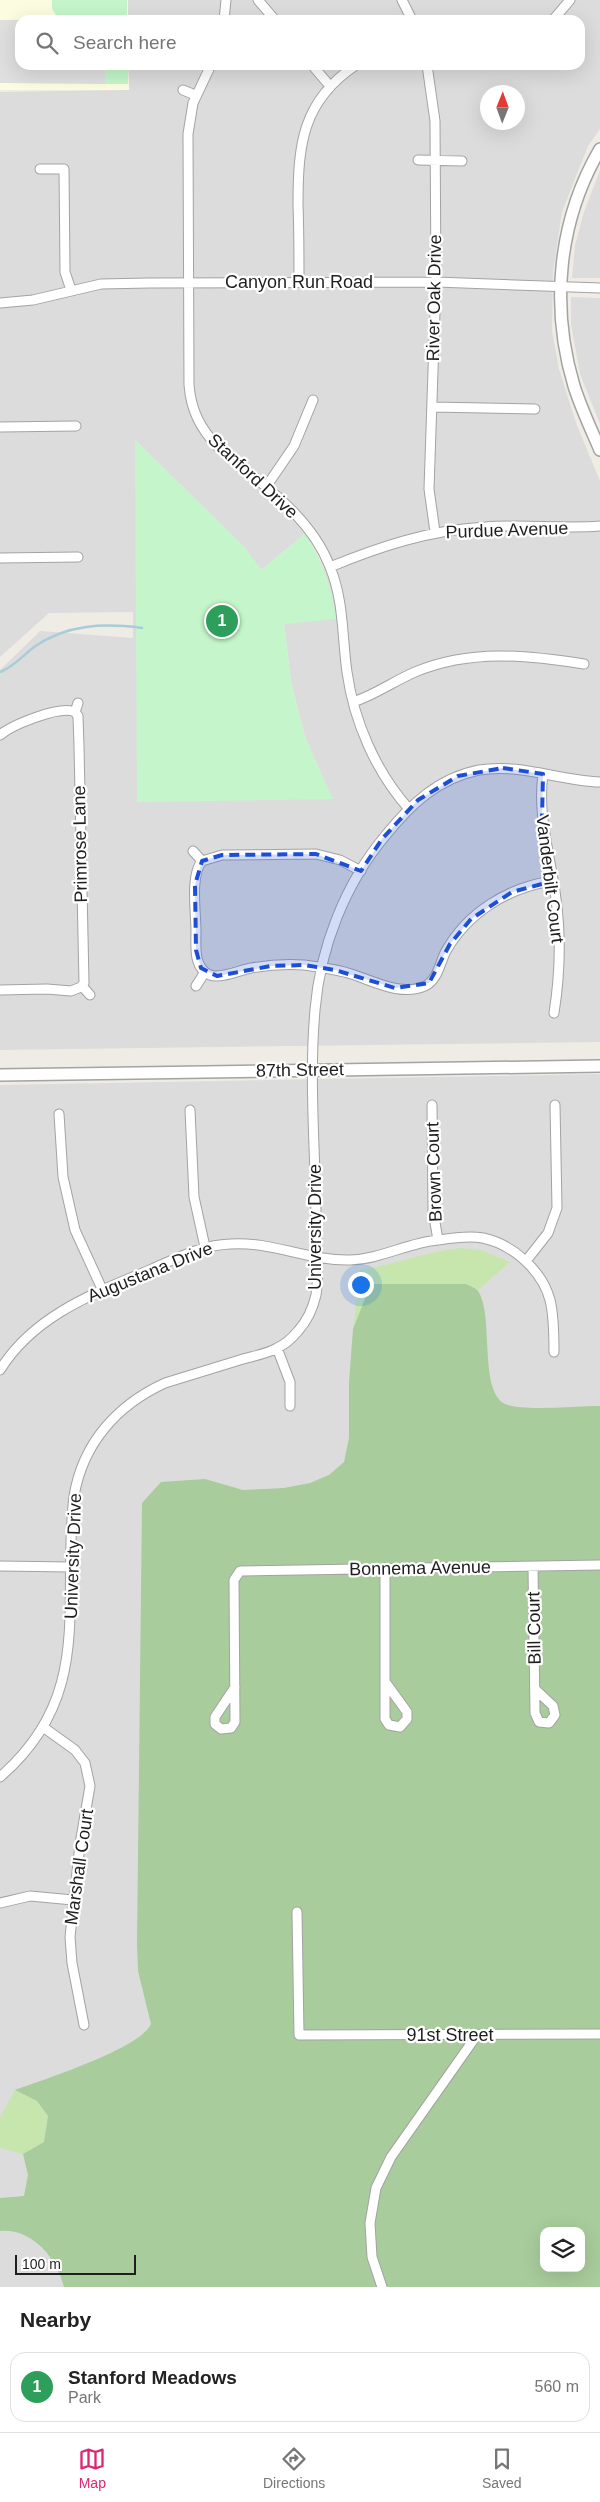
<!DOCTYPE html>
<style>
:root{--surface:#fff;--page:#f6f6f6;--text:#222;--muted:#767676;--line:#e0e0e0;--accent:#db2777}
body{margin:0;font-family:Helvetica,sans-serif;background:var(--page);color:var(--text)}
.controls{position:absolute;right:15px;bottom:15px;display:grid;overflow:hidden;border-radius:10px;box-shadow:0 5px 20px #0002}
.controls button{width:45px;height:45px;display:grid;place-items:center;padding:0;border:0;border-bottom:1px solid var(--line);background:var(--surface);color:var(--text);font:25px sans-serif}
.compass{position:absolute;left:480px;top:85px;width:45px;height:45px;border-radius:50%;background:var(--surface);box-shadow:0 5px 20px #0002;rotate:1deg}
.scale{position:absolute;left:15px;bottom:12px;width:121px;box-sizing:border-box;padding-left:5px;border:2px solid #1f1f1f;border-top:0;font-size:14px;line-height:18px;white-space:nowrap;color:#1f1f1f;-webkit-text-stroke:4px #fff;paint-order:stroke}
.you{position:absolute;left:360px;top:1284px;width:18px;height:18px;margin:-12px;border:4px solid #fff;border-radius:50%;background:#1a73e8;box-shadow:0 0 0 8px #1a73e833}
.badge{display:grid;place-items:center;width:32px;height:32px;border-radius:50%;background:var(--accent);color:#fff;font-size:16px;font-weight:700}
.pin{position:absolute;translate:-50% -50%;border:2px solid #fff;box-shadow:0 1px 5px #0006}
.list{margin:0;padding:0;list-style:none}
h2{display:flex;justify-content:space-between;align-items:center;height:65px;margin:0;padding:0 20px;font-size:21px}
h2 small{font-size:16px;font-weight:400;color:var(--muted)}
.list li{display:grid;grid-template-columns:32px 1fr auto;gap:15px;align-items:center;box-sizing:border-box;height:70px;margin:0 10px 10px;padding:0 10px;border:1px solid var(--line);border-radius:15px}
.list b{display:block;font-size:19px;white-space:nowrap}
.list p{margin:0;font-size:16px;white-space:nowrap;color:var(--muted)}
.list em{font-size:16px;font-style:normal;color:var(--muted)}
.icon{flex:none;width:28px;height:28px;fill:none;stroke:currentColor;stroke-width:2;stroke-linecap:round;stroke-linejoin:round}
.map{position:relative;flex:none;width:600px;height:2287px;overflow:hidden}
.search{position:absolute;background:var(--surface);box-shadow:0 5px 20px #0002;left:15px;right:15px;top:15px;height:55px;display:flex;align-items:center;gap:12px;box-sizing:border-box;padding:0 18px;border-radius:15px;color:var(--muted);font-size:19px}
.sheet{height:145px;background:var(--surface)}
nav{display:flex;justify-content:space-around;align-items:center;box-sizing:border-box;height:70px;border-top:1px solid var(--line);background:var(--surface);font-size:14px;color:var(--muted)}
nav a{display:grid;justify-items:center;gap:2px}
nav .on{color:var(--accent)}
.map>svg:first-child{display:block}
.residential{fill:#dddcdc;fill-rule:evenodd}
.education{fill:#fcfde0}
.grass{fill:#c7e6ae}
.forest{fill:#a8cc9c;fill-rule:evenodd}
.park{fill:#c5f6cb}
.parking{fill:#dfdfdf}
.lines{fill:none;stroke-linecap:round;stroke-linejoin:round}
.stream{stroke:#a8ccda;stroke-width:2.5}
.minor-casing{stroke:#a3a3a3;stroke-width:11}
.tertiary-casing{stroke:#a3a3a3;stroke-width:14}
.minor{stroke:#fff;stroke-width:9}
.tertiary{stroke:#fff;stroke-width:11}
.marked{fill:#1d4ed8;fill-opacity:0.2;stroke:#1d4ed8;stroke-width:4;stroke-dasharray:10 6;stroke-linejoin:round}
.labels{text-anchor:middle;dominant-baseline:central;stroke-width:4.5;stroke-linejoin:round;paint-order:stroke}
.street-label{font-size:18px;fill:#1f1f1f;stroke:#fff}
</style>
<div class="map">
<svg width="600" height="2287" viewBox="0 0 600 2287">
<rect width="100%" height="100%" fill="#efece5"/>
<path class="residential" d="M127,0H600V129L588,146L562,212L553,272L552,331L559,369L576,423L600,481V1042L0,1050V670L40,631L133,638V612L49,613L0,657V92L129,90L128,65H580V20H128ZM488,92H518V122H488ZM135,440L245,548L261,570L305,534L316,550L324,568L284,624L291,682L305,737L332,799Z
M600,170V278H572L575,245L584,212Z
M571,297L600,298V424L580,374L571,324Z
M600,1074V2287H0V1085ZM544,2231H581V2268H544Z"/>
<path class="education" d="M0,0H128V20H20V65H128L129,90H0Z"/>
<path class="grass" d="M461,1248L481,1250L510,1262L478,1290L466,1284L353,1329L360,1270C394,1265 427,1251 461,1248Z
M15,2090L37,2101L48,2116L44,2142L23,2154L0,2148V2117Z"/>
<path class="forest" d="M371,1284H466C470,1286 476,1288 478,1291C495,1315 477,1396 508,1405C527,1411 578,1406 600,1406V2287H64C57,2258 32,2228 0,2231V2198L24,2196L28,2175L23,2154L44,2142L48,2116L37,2101L15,2090C42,2080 140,2049 151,2024L138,1971L137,1944L142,1503L161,1482L205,1479L243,1490L284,1488L310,1483L329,1475L344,1462L349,1438V1382L353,1329ZM544,2231H581V2268H544Z"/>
<path class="park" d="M52,0H127V20H105V15H56L52,9Z
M105,65H128V84H105Z
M135,440L245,548L261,570L305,534C323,561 332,587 336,619L284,624L291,682L305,737L333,799L137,802Z"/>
<path class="parking" d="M104,19L20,20V65H105V84L0,83V20Z"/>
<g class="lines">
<path class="stream" d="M0,672C12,668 24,655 34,647C67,624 104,623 142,628"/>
<defs>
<path id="minor" d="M258,0L275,20
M402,0L412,20
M224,20L226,0
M553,20L570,0
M211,65L193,103L188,134L189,385C191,410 200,428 217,446C258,482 310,514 330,567C344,601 342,637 347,672C354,722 376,772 409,809
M312,65L330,86
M427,65L435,121L436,282L429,489L435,532
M183,90L195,95
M418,160L462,161
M40,169H64L65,272L71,290
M299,281C299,256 299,230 298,205C298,145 302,101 356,65
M0,303L33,300L101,284L149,283L436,282L600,288
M432,407L535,409
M0,427L76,426
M266,487L294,446L313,400
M0,558L78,557
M330,567C381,546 430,530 485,527C523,524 562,529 600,526
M353,702C375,695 394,681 415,672C470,649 527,655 584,664
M0,735C12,725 60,705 75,712
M543,774C537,817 551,857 556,899C561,936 560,975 554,1013
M193,851L202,861
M361,871L340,860L316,854L222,855L202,861C190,875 196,913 196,931C196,946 193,968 210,975C221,979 240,970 251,968C268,965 286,964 304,965C319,967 334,969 348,973C372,980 400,997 425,986C438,980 440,962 446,951C468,912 509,887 553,881
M82,986L90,995
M196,986L205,972
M0,990L47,989L71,991L81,987L84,983L79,746L78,716L75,712L78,703
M432,1105L433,1211L438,1240
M190,1110L194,1197L205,1247
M59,1114L63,1177L75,1230L102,1289
M526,1261L548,1233L557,1208L555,1105
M277,1348L290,1382V1406
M0,1370C34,1315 95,1293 152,1269C177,1258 202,1245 230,1244C271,1241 309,1261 350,1260C381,1259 407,1243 438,1240C451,1238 469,1235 483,1238C512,1244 542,1270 550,1300C554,1316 554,1335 554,1352
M0,1566L71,1567
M533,1567L535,1713L539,1722L549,1723L555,1715L553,1706L535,1689
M385,1568V1719L389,1725L400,1727L407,1719V1712L386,1683
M235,1687L215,1717V1724L221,1729L231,1728L235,1722L234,1580L240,1571L600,1565
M43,1727L75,1750L85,1763L90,1786L80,1844L70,1937L72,1963L84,2025
M0,1777C96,1694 61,1603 74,1496C83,1443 117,1405 165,1383C191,1375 217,1367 243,1359C253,1356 267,1354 277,1348C284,1345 293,1337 298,1331C307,1321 313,1308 316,1295C320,1269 316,1240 316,1213C315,1146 309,1077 315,1010C320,948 345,884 385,836C410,805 438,778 479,770C520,763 560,781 600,782
M0,1903L30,1896L73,1900
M297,1912L299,2035L600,2034
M382,2287L372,2257L370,2223L376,2188L391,2157L477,2035"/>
<path id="tertiary" d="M600,149C558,221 550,306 574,386C581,408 591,429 600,450
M0,1075L600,1066"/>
</defs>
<use href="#minor" class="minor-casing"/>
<use href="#tertiary" class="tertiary-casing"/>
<use href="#minor" class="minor"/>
<use href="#tertiary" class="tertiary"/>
</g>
<path class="marked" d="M503,768L543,774L542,820L553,881L512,892L471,919L450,944L429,983L395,988L335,970L304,965L271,966L217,976L201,968L196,950L195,885L202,861L222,855L316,854L361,871L382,839L418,800L458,776Z"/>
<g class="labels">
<g class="street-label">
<text x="299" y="282">Canyon Run Road</text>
<text transform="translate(434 298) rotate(-89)">River Oak Drive</text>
<text transform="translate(253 476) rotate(43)">Stanford Drive</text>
<text transform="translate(507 530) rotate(-2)">Purdue Avenue</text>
<text transform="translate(80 844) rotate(-91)">Primrose Lane</text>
<text transform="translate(550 879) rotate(83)">Vanderbilt Court</text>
<text transform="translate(300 1070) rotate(-1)">87th Street</text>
<text transform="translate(434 1172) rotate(-92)">Brown Court</text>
<text transform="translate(315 1227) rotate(-90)">University Drive</text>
<text transform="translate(150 1272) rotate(-22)">Augustana Drive</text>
<text transform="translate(73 1556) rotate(-88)">University Drive</text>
<text transform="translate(420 1568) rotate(-1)">Bonnema Avenue</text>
<text transform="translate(534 1628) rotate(-91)">Bill Court</text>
<text transform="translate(79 1867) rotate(-82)">Marshall Court</text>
<text x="450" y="2035">91st Street</text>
</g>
</g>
</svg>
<div class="controls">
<button><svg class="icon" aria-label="layers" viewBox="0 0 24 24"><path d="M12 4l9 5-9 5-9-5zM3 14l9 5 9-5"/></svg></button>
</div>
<svg class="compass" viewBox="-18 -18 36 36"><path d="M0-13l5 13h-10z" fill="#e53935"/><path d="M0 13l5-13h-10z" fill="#767676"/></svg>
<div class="scale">100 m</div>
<div class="you"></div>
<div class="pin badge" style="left:222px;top:621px;background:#2e9e5b">1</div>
<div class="search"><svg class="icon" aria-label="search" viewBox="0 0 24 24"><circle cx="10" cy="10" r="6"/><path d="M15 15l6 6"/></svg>Search here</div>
</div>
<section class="sheet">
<h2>Nearby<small></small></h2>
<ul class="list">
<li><span class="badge" style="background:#2e9e5b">1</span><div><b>Stanford Meadows</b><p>Park</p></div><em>560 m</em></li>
</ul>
</section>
<nav>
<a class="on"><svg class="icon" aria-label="map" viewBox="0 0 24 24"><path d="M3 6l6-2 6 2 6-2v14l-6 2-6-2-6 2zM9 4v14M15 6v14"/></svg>Map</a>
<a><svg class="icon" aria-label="directions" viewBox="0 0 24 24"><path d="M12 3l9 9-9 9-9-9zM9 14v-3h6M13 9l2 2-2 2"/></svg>Directions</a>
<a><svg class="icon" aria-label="saved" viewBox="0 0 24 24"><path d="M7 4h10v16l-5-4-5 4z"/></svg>Saved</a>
</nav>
